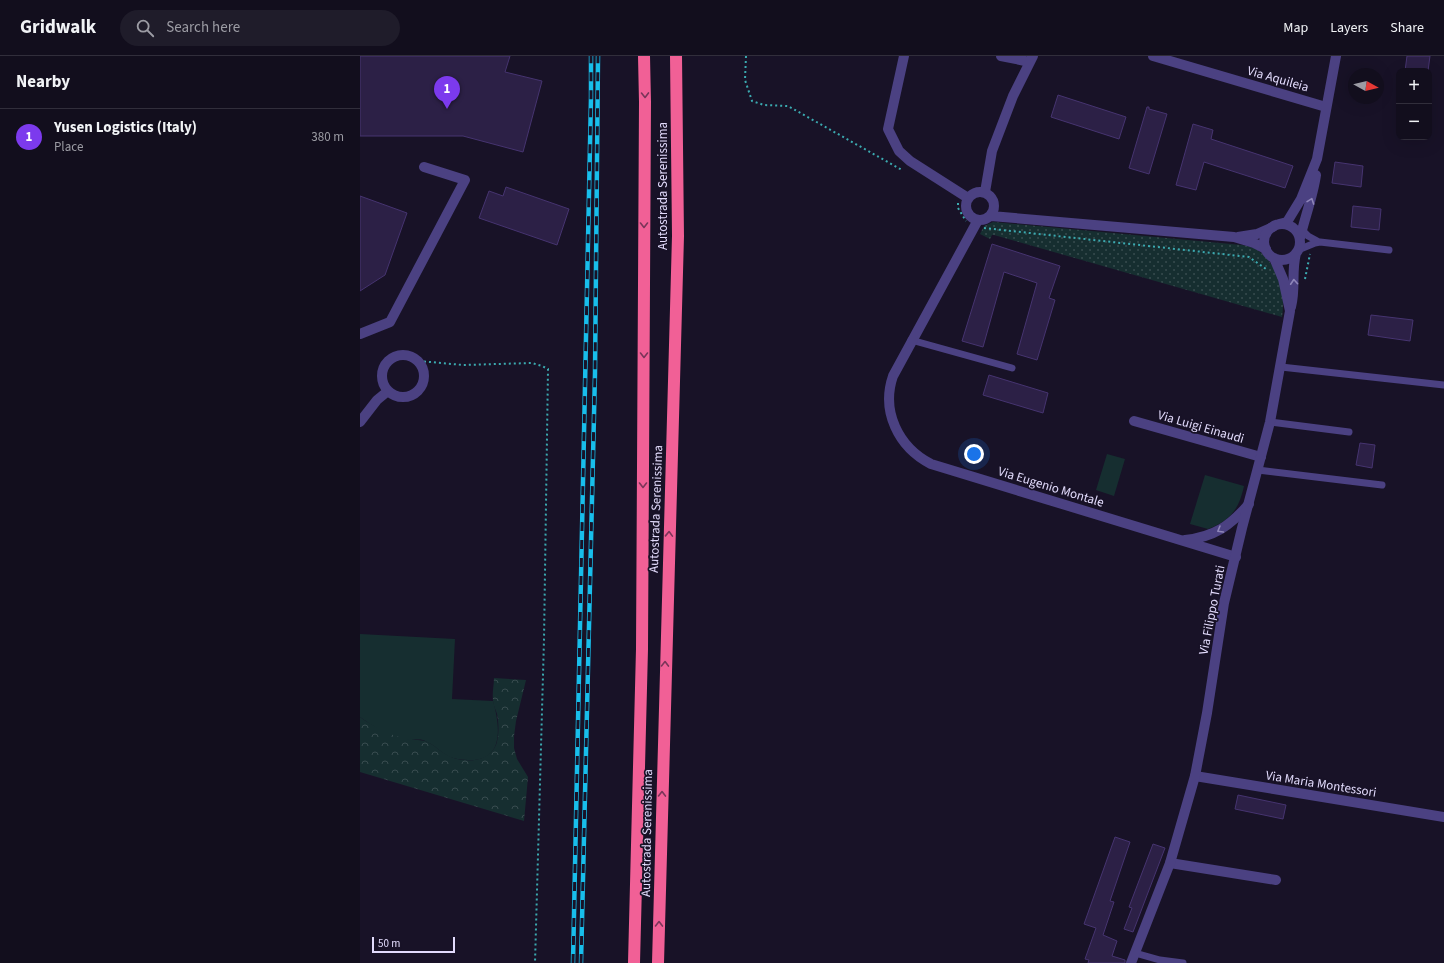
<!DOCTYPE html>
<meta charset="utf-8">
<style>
:root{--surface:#120e1d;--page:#1f1c2a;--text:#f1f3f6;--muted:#9c9ca4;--line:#312e3b;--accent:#7c3aed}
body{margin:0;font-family:"Source Sans 3",sans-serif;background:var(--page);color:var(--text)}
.controls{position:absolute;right:12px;top:12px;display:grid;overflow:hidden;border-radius:8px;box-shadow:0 4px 16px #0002}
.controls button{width:36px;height:36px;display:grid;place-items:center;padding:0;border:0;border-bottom:1px solid var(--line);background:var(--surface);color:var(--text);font:20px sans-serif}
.compass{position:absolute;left:988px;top:12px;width:36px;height:36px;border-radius:50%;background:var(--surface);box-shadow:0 4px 16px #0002;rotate:98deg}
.scale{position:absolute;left:12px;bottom:10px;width:83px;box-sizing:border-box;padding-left:4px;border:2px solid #e2dbfc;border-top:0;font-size:11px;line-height:14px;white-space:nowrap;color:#e2dbfc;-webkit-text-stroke:3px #181227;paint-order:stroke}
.you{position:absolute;left:614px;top:398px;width:14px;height:14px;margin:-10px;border:3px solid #fff;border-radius:50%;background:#1a73e8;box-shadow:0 0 0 6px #1a73e833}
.badge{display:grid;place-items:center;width:26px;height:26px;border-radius:50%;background:var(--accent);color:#fff;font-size:13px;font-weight:700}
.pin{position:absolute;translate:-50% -33px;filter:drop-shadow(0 1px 2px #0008)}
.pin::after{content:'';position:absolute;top:21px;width:14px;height:12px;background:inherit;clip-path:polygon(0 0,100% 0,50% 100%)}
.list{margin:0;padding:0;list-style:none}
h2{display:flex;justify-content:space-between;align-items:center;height:52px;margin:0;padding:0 16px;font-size:17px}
h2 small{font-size:13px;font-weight:400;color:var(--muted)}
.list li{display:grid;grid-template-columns:26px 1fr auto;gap:12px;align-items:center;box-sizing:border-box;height:56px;padding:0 16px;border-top:1px solid var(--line)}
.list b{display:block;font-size:15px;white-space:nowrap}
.list p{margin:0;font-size:13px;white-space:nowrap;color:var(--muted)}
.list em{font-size:13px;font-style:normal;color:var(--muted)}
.icon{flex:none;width:22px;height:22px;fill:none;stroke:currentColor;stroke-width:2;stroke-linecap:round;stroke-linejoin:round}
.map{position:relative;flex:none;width:1084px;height:907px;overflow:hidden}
header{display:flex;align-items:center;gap:24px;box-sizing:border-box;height:56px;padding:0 20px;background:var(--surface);border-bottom:1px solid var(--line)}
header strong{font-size:19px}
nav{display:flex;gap:22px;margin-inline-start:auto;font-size:14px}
.search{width:280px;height:36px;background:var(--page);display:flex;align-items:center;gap:10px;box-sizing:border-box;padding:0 14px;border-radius:22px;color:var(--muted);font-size:15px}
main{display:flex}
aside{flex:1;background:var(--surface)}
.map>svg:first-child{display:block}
.grass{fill:#162e30}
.forest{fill:url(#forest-crowns)}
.park{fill:url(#park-dots)}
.building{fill:#2c2046;stroke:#463470}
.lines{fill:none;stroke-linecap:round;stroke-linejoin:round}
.path{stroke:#3baab0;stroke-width:2;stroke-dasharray:2 3;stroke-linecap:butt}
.service{stroke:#4b4182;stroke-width:7}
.minor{stroke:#4b4182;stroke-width:10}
.tertiary{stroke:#4b4182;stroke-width:10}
.motorway{stroke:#f16096;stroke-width:12}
.rail-casing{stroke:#18beeb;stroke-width:4.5}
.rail{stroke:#181227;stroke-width:3;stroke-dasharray:9;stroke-linecap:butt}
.oneway{stroke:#7a3559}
.oneway2{stroke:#8f86b9}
.labels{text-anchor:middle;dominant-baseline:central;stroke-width:3.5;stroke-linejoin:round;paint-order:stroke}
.street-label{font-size:13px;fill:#e2dbfc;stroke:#181227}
</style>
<header>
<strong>Gridwalk</strong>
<div class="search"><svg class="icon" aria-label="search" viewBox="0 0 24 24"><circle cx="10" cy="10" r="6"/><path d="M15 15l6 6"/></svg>Search here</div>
<nav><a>Map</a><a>Layers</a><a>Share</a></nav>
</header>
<main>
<aside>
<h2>Nearby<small></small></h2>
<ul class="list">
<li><span class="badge">1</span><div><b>Yusen Logistics (Italy)</b><p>Place</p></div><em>380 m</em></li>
</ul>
</aside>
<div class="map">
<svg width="1084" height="907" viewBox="0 0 1084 907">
<defs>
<pattern id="forest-crowns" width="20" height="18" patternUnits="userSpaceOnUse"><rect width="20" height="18" fill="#162e30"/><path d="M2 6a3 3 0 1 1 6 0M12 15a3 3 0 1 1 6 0" fill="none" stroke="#384c4f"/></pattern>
<pattern id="park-dots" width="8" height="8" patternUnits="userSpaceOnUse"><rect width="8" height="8" fill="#162e30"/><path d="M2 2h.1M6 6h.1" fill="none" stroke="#384c4f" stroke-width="1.8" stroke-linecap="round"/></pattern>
</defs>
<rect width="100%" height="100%" fill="#181227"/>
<path class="grass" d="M747,398L765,403L754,440L736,434Z
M845,419L884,430C879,453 871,464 848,473L830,468Z
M0,578L95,583L92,643L133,645C140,669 145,706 108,704C102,704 95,703 90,701C82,698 75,689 67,686C61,682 56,684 49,684C32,683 14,671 0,661Z"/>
<path class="forest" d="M134,622L166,624L156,665L154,680V692L157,703L168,721L164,765L0,716V661C14,671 29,679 47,683C53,685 58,683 65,685C74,688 81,697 91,701C106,707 129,706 136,689C139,681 139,667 137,658C136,654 133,649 133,644C132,637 134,629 134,622Z"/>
<path class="park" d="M633,166L882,189C887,190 893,191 897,194C918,208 926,237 922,261L634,179H632L630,183L620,178L624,170Z"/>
<path class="building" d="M0,0H150L145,16L182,25L163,96L103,80H0Z
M1047,0H1070L1068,15H1045Z
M698,39L766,61L759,83L691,61Z
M787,51H789V53L807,58L789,118L769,112Z
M833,68L853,74L851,83L933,110L925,132L844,106L836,134L816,129Z
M975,106L1003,110L1001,131L972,127Z
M146,131L209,153L197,189L119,162L129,135L143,140Z
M0,140L47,157L25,219L0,235Z
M993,150L1021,153L1019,174L991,171Z
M632,188L700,210L689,242L695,244L677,304L657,298L677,227L644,216L623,291L602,285Z
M1011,259L1053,264L1050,285L1008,279Z
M629,319L688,337L683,357L623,339Z
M1000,387L1015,389L1012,412L996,409Z
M878,739L926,749L923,763L875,753Z
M755,781L770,786L750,845L754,846L743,879L757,885L752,900L765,904V907H728L729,904L725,903L736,872L724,868Z
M793,788L805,792L773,876L764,873L772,852L769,851Z"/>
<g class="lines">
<path class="path" d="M386,0L385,24L392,45L404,49L428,50L542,114
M598,147V152L606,165
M624,172L889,201L906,213
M945,223L950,198
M59,305L103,309L172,307L182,310L188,313L184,583L175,907"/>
<path class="service" d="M942,174L948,180L959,186
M938,194L955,187L960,186L1029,194
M551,284L652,312
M921,311L1084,329
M910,366L989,376
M898,414L1022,429
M775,897L800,904L823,907"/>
<path class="minor" d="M544,0L528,73L539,95L550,105L608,142
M641,0L670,6
M793,0L966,51
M606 150a14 14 0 1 1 28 0a14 14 0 1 1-28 0Z
M625,136L632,95L653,40L673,0
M631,160L874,181L894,187L906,193
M618,164L533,320C521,355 538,391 571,408L876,501
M878,181L897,178L913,171
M0,278L30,266L105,124L64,111
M22 320a21 21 0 1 1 42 0a21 21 0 1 1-42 0Z
M774,365L901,401
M0,366L17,344L28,335
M825,484C854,481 870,470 889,448
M835,720L1084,761
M810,807L916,824"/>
<path class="tertiary" d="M919,168L927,166L941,143L957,103L976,0
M904 186a18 18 0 1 1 36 0a18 18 0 1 1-36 0Z
M940,182C945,161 953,140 956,119
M931,251C936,231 931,217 936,197
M771,907L810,807L835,720L847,657L864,547L882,472L910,366L930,255L923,223L914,202"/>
<path class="motorway" d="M274,907L282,593L285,46L284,0
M298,907L318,180L316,0"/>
<defs>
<path id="rail" d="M213,907L231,41V0
M221,907L235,317L238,0"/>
</defs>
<use href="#rail" class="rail-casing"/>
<use href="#rail" class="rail"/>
</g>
<defs><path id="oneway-chevron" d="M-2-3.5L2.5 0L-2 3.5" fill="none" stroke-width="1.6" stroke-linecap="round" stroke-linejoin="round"/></defs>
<g class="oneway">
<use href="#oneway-chevron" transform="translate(285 39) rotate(89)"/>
<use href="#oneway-chevron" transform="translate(284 169) rotate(90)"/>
<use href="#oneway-chevron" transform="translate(284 299) rotate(90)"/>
<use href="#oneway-chevron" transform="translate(283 429) rotate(90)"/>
<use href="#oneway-chevron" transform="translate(309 478) rotate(-88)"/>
<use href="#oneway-chevron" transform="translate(305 608) rotate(-89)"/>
<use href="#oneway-chevron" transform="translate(302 738) rotate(-89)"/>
<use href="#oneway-chevron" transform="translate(299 868) rotate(-89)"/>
</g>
<g class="oneway2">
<use href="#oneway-chevron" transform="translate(951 145) rotate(-70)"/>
<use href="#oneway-chevron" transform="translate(934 226) rotate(-94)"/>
<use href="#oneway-chevron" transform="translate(860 474) rotate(150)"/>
</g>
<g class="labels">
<g class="street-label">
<text transform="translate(918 23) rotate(16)">Via Aquileia</text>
<text transform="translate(303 130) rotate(-90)">Autostrada Serenissima</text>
<text transform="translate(841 371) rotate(16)">Via Luigi Einaudi</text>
<text transform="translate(691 431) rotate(17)">Via Eugenio Montale</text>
<text transform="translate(296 453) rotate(-88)">Autostrada Serenissima</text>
<text transform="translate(852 554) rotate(-79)">Via Filippo Turati</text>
<text transform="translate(961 728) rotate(9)">Via Maria Montessori</text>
<text transform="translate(287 777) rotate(-89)">Autostrada Serenissima</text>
</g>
</g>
</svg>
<div class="controls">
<button>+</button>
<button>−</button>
</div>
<svg class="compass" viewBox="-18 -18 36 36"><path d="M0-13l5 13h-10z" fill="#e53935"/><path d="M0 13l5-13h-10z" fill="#9c9ca4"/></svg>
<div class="scale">50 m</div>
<div class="you"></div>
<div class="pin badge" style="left:87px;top:53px">1</div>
</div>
</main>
